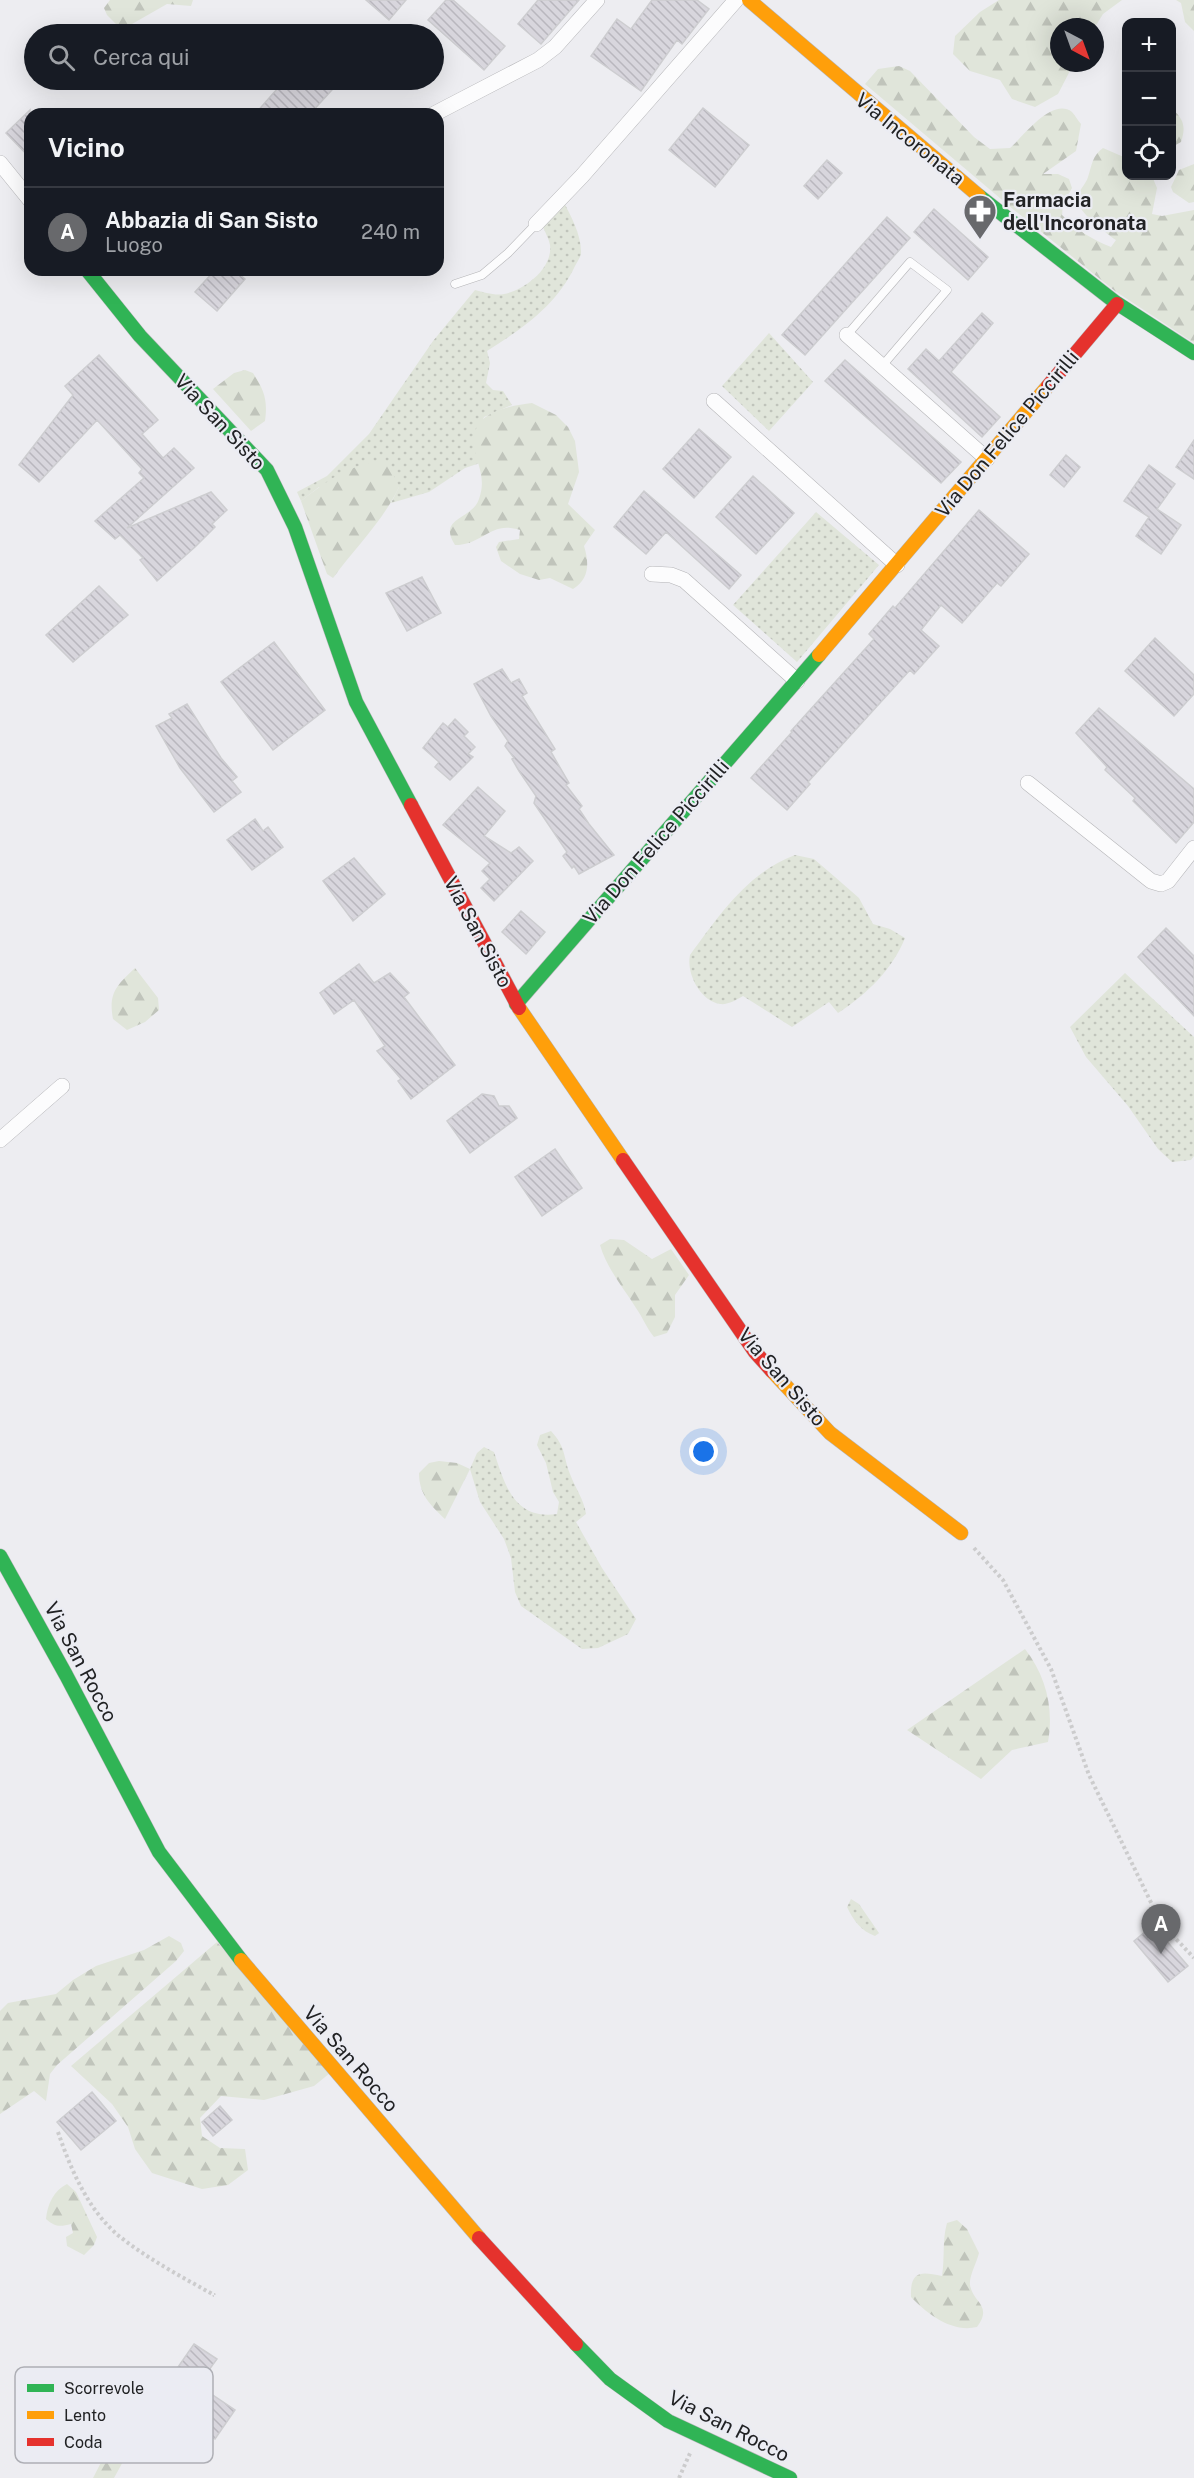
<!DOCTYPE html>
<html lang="it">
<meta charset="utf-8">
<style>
:root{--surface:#171b24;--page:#242831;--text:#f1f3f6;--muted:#9ea1a6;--line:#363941;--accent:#68696c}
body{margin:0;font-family:"Public Sans",sans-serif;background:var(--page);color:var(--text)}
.controls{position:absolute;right:18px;top:18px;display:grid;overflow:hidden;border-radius:12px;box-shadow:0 6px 24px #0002}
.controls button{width:54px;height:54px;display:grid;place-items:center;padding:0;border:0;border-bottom:2px solid var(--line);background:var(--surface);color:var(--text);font:30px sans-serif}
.compass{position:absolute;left:1050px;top:18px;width:54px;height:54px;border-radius:50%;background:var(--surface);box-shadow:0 6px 24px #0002;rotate:139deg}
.you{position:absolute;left:704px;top:1452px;width:21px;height:21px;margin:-15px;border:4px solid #fff;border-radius:50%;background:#1a73e8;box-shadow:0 0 0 9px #1a73e833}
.badge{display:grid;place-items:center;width:39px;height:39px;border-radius:50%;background:var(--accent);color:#fff;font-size:20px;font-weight:700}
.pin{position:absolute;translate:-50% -50px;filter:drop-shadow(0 2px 3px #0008)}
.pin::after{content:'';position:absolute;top:32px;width:21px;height:18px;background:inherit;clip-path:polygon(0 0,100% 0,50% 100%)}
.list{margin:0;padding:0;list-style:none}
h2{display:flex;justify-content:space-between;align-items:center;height:78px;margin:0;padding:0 24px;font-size:26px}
h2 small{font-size:20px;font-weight:400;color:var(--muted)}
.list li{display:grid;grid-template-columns:39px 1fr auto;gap:18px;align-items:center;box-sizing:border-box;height:90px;padding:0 24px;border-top:2px solid var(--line)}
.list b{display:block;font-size:22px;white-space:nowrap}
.list p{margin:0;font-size:20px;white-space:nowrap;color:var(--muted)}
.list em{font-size:20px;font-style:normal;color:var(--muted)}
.icon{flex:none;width:33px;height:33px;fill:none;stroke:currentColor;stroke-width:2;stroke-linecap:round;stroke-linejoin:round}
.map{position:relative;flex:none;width:1194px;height:2478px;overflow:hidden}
.search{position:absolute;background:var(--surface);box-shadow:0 6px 24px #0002;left:24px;top:24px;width:420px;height:66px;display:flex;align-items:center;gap:15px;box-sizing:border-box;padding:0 21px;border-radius:33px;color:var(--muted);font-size:22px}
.panel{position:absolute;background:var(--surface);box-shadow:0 6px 24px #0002;left:24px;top:108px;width:420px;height:168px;border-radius:18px}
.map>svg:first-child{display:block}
.grass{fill:url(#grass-dots)}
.forest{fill:url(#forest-firs)}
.building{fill:url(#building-back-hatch);stroke:#cdcdd0;stroke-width:1.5}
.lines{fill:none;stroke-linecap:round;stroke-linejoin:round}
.lane-casing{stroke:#b5b5b8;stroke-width:9}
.street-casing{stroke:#b5b5b8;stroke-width:16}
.fast-casing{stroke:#b5b5b8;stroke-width:15}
.slow-casing{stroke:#b5b5b8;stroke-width:15}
.jam-casing{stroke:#b5b5b8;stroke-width:15}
.path{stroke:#cccccd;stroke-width:4;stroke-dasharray:3 3;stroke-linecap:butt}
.lane{stroke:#fcfcfd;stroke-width:8}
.street{stroke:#fcfcfd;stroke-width:15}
.fast{stroke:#30b455;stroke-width:14}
.slow{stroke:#ff9f0a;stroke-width:14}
.jam{stroke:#e5322d;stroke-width:14}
.labels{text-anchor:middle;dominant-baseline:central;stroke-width:4.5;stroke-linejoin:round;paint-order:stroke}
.street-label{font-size:20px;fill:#212224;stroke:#ebecf3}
.poi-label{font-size:20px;font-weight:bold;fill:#212224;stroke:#ebecf3;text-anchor:start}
.key{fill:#ebecf3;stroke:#aeafb5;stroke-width:1.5}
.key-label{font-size:16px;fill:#212224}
</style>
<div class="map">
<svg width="1194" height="2478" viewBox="0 0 1194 2478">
<defs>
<pattern id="grass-dots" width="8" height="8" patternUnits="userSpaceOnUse" patternTransform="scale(1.5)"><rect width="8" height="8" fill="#e0e5da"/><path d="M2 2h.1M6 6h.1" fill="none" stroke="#c0c4bb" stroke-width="1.8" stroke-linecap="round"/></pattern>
<pattern id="forest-firs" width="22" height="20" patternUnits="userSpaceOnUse" patternTransform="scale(1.5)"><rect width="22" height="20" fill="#e0e5da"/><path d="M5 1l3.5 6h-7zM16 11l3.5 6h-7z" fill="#c0c4bb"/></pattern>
<pattern id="building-back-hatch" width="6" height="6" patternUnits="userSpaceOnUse" patternTransform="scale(1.5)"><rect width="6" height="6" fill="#d8d6dd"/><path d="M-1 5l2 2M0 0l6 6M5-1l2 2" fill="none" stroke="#b9b7be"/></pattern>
</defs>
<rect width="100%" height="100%" fill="#ededf1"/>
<path class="grass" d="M563,201C571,216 582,236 581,254C580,258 577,262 575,266C556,306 523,328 487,351L490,363L486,383L493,390L503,391L512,405L484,417L474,443L480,463L465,468L429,492L391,503L399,487H319L301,501L297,492L327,476L369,434L433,341L475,290C484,292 495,296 504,294C524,290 553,269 550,245C549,239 545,232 543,227Z
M769,333L813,382L769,431L722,386Z
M816,512L879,565L797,662L733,605Z
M795,855L814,859L835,877L859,898L873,924L890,929L905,938C892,970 867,994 838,1013L829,1002L792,1027L743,996C736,1000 728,1005 720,1004C700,1001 686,973 690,955C719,916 747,873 795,855Z
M1125,973L1194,1037V1156L1191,1160L1172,1162L1158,1149L1128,1106L1086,1057L1070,1027Z
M551,1431C566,1447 563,1456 570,1474C575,1488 584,1499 586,1514L576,1522L602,1568L636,1619L628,1634L598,1648L582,1649L521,1606L515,1592L511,1558L504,1539L480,1502L470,1469L477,1453L484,1447L494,1452C505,1485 514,1520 557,1514L559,1502L553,1492L546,1463L537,1445L540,1435Z
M851,1899L859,1904L879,1933L875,1936C861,1931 853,1920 847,1907Z"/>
<path class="forest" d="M110,0H193L191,6L167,4L132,24L117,25L107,15L104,8Z
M999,0H1122L1103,14L1095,27H1059V63H1074L1058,94L1035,107L1012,99L1000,80L970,71L953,54L955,36L980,12Z
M1176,0H1194V31L1185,22L1181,3Z
M899,66L910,71L974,137L990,149L1010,148C1024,136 1052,97 1072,112C1075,115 1078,121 1081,124L1076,151L1043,174H1058L1069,179L1072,188L1063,204L1062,215C1077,230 1091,239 1111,247L1116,240C1106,233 1076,211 1077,198C1078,191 1086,184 1088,177C1092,165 1092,156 1103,148L1126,158V176H1152L1157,188L1152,214L1162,216L1194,210V343L1115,291L1014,210L865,84L878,69Z
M1172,109C1184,119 1186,127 1181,142L1172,147Z
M1194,164V202L1189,203L1173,192L1171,187L1179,170Z
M245,370L253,373C264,390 268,400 265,421L251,431L213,389L234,373Z
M532,403L556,415L568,427L575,441L579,472L568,504L595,530L584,546C589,562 590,579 573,589L550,578L539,580L520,574L501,561L496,547L499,542L519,539L520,530C491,520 483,545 455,545C437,517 472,520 479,499C487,477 476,464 474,444C471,412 508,406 532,403Z
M379,461L390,467L399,487C383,521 355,548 333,578L327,574L301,501C327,481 345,467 379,461Z
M135,968L158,998L159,1010L145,1022L127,1030L113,1019C108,993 117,985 135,968Z
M610,1239L624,1240L652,1259L671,1249L689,1275L675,1295V1317L667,1333L654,1337C646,1327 643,1318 636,1308C623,1287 607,1269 600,1245Z
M439,1461L457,1463L470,1469L445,1519C430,1505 419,1494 419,1473L429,1463Z
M1025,1649C1046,1676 1054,1708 1048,1742L1012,1750L981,1779L907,1730Z
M169,1936L181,1943L184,1951L176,1961L57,2065L50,2074L46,2101L34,2091L0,2114V2011L8,2003L56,1994L73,1980L96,1966L144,1950Z
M217,1942L330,2073L314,2086L264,2100L221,2096L200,2118L202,2136L220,2148L245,2149L248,2170L228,2185L202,2189L152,2173L135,2149L128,2127L112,2104L71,2066Z
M67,2184L76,2192L97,2237L94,2245L84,2255L67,2246L66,2237L73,2233L71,2224C60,2227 55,2227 46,2219C47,2205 54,2190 67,2184Z
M957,2220L967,2229L979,2253C977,2262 969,2276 970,2285C973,2303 993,2305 977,2327C952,2333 927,2314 911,2297C910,2271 920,2271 942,2276C945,2258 942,2240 947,2223Z
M129,2408L146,2420L114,2478H93Z"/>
<path class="building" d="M366,0H406L389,20Z
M446,0H453L505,46L484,70L428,20Z
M538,0H579L541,44L518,24Z
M652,0H697L709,9L682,44L677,40L641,91L591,56L617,19L631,29Z
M285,80H341L310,114H255Z
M703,108L749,145L715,187L669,150Z
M30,110V158L6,133Z
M827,160L842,173L818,199L804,186Z
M934,209L988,257L968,280L914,232Z
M887,217L910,238L805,355L782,335Z
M215,270H235L245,279L217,311L195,292Z
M982,313L993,323L951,372L1000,417L982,437L908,369L926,349L939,361Z
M99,355L158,420L142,434L163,458L174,448L194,468L127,528L211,492L227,510L212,524L215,527L195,547L157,581L140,560L143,558L120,535L115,539L95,521L144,478L139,473L142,469L97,420L39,482L19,465L73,395L65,386Z
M845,360L961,462L941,483L825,381Z
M699,429L731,457L694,498L663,469Z
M1194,440V479L1176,467Z
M1066,455L1080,467L1064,487L1050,475Z
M1149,465L1175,484L1157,509L1181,525L1161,554L1136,536L1149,517L1124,501Z
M753,476L794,513L756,554L716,517Z
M644,491L741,575L729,589L666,532L646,554L614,527Z
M979,510L1029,554L1001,586L997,583L962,623L941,605L921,630L939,646L914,674L910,670L808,782L810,784L787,810L751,778L792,732L791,731L874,639L869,634L893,606L895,608Z
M422,577L441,613L407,631L386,593Z
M99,586L128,615L73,662L46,635Z
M1155,638L1194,675V694L1174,716L1125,671Z
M274,642L325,710L273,750L221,682Z
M502,669L511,683L519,679L527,693L522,696L555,749L551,752L569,783L566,785L582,806L579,809L589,824L614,855L579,874L574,866L572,868L563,856L567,852L534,803L536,796L519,771L512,759L514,758L505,746L508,741L491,716L474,684Z
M187,704L221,758L237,777L232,781L241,792L214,812L180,768L156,726L172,718L169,714Z
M1099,708L1194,789V822L1176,843L1133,801L1135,798L1105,770L1107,767L1076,733Z
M455,719L468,732L464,736L475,747L468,754L473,757L450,780L435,767L439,762L423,748L443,723L448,727Z
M478,787L505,811L484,836L511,853L519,847L533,861L494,901L481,888L490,879L482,871L490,863L443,825Z
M255,819L263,831L268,827L283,847L252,870L227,840Z
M354,858L385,894L353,921L323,881Z
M521,911L545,932L526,954L502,932Z
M1166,928L1194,956V1016L1138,957Z
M359,964L374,983L390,973L409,993L404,997L455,1065L411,1099L398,1081L401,1079L377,1051L385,1046L354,1000L334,1014L320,993Z
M482,1094L494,1096L499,1106H509L517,1118L470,1153L447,1121Z
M555,1149L582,1188L542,1216L515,1177Z
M1153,1925L1188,1966L1168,1982L1134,1941Z
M92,2092L116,2121L81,2150L57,2122Z
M220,2106L232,2120L213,2136L202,2122Z
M194,2344L217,2359L198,2385L235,2410L215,2439L176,2412L189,2394L169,2380Z"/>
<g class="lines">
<defs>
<path id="lane" d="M455,284L482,275L508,253L536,224
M847,335L910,262L947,290L882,366"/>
<path id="street" d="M434,114L538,60L555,47L597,0
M0,163L30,200
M536,224L582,176L736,0
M847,335L987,459
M714,401L897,565
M652,574L671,575L684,580L797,681
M1028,783L1151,881L1161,884L1168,881L1194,848
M0,1140L62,1086"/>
<path id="fast" d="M979,196L1115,302L1194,353
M87,270L140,336L267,470L295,527L356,702L411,805
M516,1004L819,655
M0,1556L66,1675L159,1852L241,1960
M576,2344L610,2379L668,2421L790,2478"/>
<path id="slow" d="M749,0L979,196
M819,655L1048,386
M519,1008L623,1160
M772,1371L830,1433L961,1533
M241,1960L479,2238"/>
<path id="jam" d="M1048,386L1117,304
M411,805L519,1008
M623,1160L755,1352L772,1371
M479,2238L576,2344"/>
</defs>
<use href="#lane" class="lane-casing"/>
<use href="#street" class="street-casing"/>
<use href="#fast" class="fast-casing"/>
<use href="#slow" class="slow-casing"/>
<use href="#jam" class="jam-casing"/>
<path class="path" d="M974,1548L1003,1580L1051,1669L1089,1775L1161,1923L1194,1958
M58,2132C71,2170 88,2210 119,2236C148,2259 182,2277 214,2295
M679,2478L691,2451"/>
<use href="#lane" class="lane"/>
<use href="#street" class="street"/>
<use href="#fast" class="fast"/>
<use href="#slow" class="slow"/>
<use href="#jam" class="jam"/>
</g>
<defs>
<symbol id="pharmacy-pin" viewBox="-11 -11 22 30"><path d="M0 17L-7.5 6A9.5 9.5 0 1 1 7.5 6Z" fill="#68696c" stroke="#ebecf3"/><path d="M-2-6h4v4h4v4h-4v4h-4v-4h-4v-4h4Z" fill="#fff"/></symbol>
</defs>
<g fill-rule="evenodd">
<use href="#pharmacy-pin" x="961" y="192" width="38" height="52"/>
</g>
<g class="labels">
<g class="street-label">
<text transform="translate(910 139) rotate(39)">Via Incoronata</text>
<text transform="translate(220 422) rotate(47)">Via San Sisto</text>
<text transform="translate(1007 434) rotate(-50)">Via Don Felice Piccirilli</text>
<text transform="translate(656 842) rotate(-49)">Via Don Felice Piccirilli</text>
<text transform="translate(478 932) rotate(62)">Via San Sisto</text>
<text transform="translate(782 1377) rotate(49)">Via San Sisto</text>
<text transform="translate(81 1662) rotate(62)">Via San Rocco</text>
<text transform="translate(351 2059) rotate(49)">Via San Rocco</text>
<text transform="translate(729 2426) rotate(27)">Via San Rocco</text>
</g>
<g class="poi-label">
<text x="1003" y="200">Farmacia<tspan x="1003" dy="23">dell'Incoronata</tspan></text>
</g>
</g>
<rect x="15" y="2367" width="198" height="96" rx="9" class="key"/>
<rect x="27" y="2384" width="27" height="8" fill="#30b455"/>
<rect x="27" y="2411" width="27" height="8" fill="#ff9f0a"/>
<rect x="27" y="2438" width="27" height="8" fill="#e5322d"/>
<g class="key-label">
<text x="64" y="2394">Scorrevole</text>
<text x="64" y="2421">Lento</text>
<text x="64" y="2448">Coda</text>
</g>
</svg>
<div class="controls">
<button>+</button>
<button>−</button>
<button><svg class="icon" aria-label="locate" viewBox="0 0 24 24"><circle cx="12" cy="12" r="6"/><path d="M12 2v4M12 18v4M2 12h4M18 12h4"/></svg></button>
</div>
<svg class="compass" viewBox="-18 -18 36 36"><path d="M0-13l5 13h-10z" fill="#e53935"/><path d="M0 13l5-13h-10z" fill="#9ea1a6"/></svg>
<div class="you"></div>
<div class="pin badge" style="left:1161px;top:1954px">A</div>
<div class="search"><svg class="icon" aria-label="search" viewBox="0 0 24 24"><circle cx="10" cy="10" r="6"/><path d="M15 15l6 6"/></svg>Cerca qui</div>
<section class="panel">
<h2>Vicino<small></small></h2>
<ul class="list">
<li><span class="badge">A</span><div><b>Abbazia di San Sisto</b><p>Luogo</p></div><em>240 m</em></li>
</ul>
</section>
</div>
